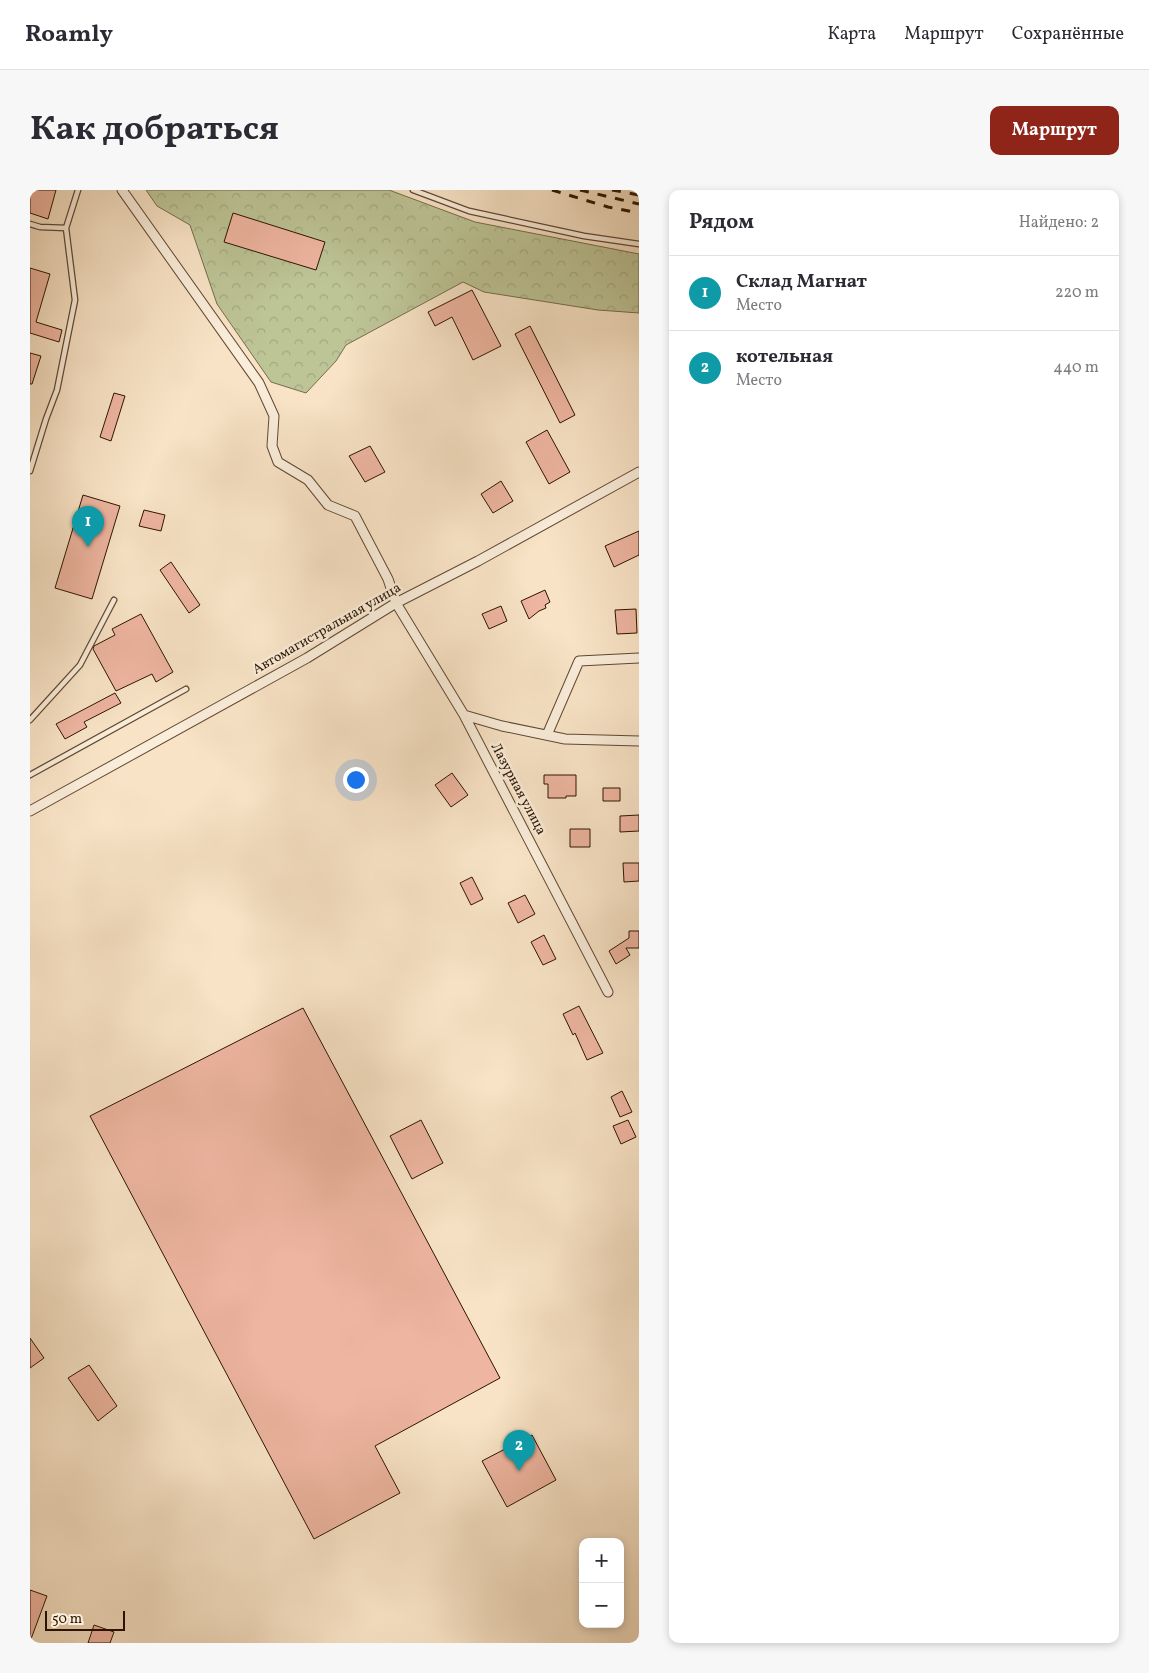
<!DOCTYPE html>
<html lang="ru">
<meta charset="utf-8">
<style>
:root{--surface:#fff;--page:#f7f7f7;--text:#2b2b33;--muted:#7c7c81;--line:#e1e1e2;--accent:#8f2418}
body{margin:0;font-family:Vollkorn,serif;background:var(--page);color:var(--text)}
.controls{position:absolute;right:15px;bottom:15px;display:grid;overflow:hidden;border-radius:10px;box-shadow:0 2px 8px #0003}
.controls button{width:45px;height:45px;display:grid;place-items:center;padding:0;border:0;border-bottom:1px solid var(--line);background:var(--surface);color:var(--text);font:25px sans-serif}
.scale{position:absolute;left:15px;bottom:12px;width:80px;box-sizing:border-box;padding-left:5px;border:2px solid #2d1400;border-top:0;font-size:14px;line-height:18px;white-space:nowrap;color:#2d1400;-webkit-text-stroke:4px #faedda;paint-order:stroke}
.you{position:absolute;left:325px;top:589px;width:18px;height:18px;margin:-12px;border:4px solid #fff;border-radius:50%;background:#1a73e8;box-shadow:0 0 0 8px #1a73e833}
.badge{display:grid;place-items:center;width:32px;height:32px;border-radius:50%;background:var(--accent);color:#fff;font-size:16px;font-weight:700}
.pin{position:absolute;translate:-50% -41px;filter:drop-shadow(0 1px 2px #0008)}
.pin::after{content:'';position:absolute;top:26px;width:18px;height:15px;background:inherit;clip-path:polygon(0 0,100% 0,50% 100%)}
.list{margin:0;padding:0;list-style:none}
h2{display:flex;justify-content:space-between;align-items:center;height:65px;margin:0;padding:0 20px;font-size:21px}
h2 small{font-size:16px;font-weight:400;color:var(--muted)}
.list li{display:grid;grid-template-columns:32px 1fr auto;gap:15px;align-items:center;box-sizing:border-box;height:75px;padding:0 20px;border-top:1px solid var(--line)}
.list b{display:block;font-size:19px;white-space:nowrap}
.list p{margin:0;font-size:16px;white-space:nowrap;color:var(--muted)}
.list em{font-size:16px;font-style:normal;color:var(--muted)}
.map{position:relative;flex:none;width:609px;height:1453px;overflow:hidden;border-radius:10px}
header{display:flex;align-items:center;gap:30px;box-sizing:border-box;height:70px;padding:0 25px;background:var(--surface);border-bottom:1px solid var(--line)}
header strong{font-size:24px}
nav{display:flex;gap:28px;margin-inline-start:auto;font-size:18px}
.intro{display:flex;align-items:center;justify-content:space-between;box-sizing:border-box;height:120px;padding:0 30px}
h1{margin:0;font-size:35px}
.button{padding:12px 22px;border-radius:10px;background:var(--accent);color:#fff;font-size:18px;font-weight:700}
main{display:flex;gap:30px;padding:0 30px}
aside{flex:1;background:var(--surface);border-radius:10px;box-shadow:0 2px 8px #0003}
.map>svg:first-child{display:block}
.forest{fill:url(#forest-crowns);stroke:#756c4b}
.building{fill:#eeb5a0;stroke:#2d1400}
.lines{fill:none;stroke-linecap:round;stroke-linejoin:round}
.service-casing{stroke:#604832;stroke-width:7}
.minor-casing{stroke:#604832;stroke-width:11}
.service{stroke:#faedda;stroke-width:4.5}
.minor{stroke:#faedda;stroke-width:9}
.rail{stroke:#2d1400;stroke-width:3;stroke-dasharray:9 9;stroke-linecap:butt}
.labels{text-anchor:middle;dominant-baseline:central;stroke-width:5;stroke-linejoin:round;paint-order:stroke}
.street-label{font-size:14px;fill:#2d1400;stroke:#faedda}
</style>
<header>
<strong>Roamly</strong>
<nav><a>Карта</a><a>Маршрут</a><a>Сохранённые</a></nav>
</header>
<div class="intro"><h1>Как добраться</h1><a class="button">Маршрут</a></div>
<main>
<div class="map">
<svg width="609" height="1453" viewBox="0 0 609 1453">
<defs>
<pattern id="forest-crowns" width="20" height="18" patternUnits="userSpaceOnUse" patternTransform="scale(1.25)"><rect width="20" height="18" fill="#bdc496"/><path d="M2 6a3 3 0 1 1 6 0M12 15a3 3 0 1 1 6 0" fill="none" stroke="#a3a880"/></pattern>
</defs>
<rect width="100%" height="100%" fill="#f8e3c6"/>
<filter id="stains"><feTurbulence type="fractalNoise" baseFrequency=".004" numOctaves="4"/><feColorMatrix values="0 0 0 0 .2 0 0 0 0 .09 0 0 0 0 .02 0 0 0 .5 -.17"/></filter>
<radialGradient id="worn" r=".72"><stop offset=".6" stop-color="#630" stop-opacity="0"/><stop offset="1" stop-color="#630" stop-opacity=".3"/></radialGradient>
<path class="forest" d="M116,0H359L445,32L609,64V123L568,120L454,102L433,92L316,155L306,171L276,203L241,192L187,114L160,35L127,16Z"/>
<path class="building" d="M0,0H26L18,29L0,23Z
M203,23L295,52L286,80L194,52Z
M0,78L20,84L6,132L32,140L29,152L0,143Z
M442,100L471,156L443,170L422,127L405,136L398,122Z
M500,136L545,225L530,233L485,144Z
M0,163L11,166L2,194H0Z
M84,203L95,206L81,251L70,247Z
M517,240L540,282L519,294L496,252Z
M340,256L355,282L335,292L319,266Z
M471,291L483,311L463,323L451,304Z
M53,305L90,316L62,409L25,398Z
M114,320L135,325L131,341L109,336Z
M609,341V365L584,377L575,356Z
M141,372L170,415L159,423L130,380Z
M515,400L520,412L515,415L516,418L509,421L499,429L491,411Z
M471,416L477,431L459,439L452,424Z
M606,419L607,443L587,444L585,420Z
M111,424L143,482L126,492L122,484L86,501L63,459L64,456L85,445L82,439Z
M85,503L91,513L54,532L57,537L35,549L26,534Z
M422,583L438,605L421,617L405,595Z
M514,585H546V606H536V608H518V594H514Z
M573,598H590V611H573Z
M609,625V641L590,642V626Z
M540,639H560V657H540Z
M593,673H609V691L594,692Z
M442,687L453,709L441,715L430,693Z
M495,705L505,724L488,733L478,713Z
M599,741H609V758H596L600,765L586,774L579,761L599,748Z
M514,745L526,769L513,775L501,752Z
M549,816L573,863L557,870L545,843L543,845L533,824Z
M273,818L470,1188L345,1256L370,1303L284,1349L60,926Z
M592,901L602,922L590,927L581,907Z
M391,930L413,973L382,989L360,946Z
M598,930L606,947L591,954L583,936Z
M0,1148L14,1168L0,1178Z
M59,1175L87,1216L68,1231L38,1188Z
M502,1245L526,1290L477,1317L452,1271Z
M0,1400L17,1406L1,1449H0Z
M64,1435L84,1442L80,1453H58Z"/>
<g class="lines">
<defs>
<path id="service" d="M383,0L439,21L554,46L609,54
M0,34L10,37L36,38
M0,281L16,229L27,200L45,110L36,38L48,0
M0,530L50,475L84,410
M0,585L156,499"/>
<path id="minor" d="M92,0L229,193L244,226L242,256L248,272L278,290L298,315L325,326L358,389L366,413L434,525L578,802
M434,525L472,536L535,549L609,551
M517,545L549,471L609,468
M0,621L277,468L366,413L448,371L609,282"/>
</defs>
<use href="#service" class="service-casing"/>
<use href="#minor" class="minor-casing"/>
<use href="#service" class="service"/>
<use href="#minor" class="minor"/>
<path class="rail" d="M522,0L578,17L609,23
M550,0L609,14
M582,0L609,5"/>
</g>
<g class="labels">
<g class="street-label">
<text transform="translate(297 439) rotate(-30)">Автомагистральная улица</text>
<text transform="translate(488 599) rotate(62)">Лазурная улица</text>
</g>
</g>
<rect width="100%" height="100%" filter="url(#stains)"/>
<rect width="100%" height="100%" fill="url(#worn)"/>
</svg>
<div class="controls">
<button>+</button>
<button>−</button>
</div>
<div class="scale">50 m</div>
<div class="you"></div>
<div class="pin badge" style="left:58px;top:357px;background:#0f9aa8">1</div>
<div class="pin badge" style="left:489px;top:1281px;background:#0f9aa8">2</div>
</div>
<aside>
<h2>Рядом<small>Найдено: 2</small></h2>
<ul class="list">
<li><span class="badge" style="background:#0f9aa8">1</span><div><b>Склад Магнат</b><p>Место</p></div><em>220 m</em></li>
<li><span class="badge" style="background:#0f9aa8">2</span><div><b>котельная</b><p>Место</p></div><em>440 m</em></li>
</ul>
</aside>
</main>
